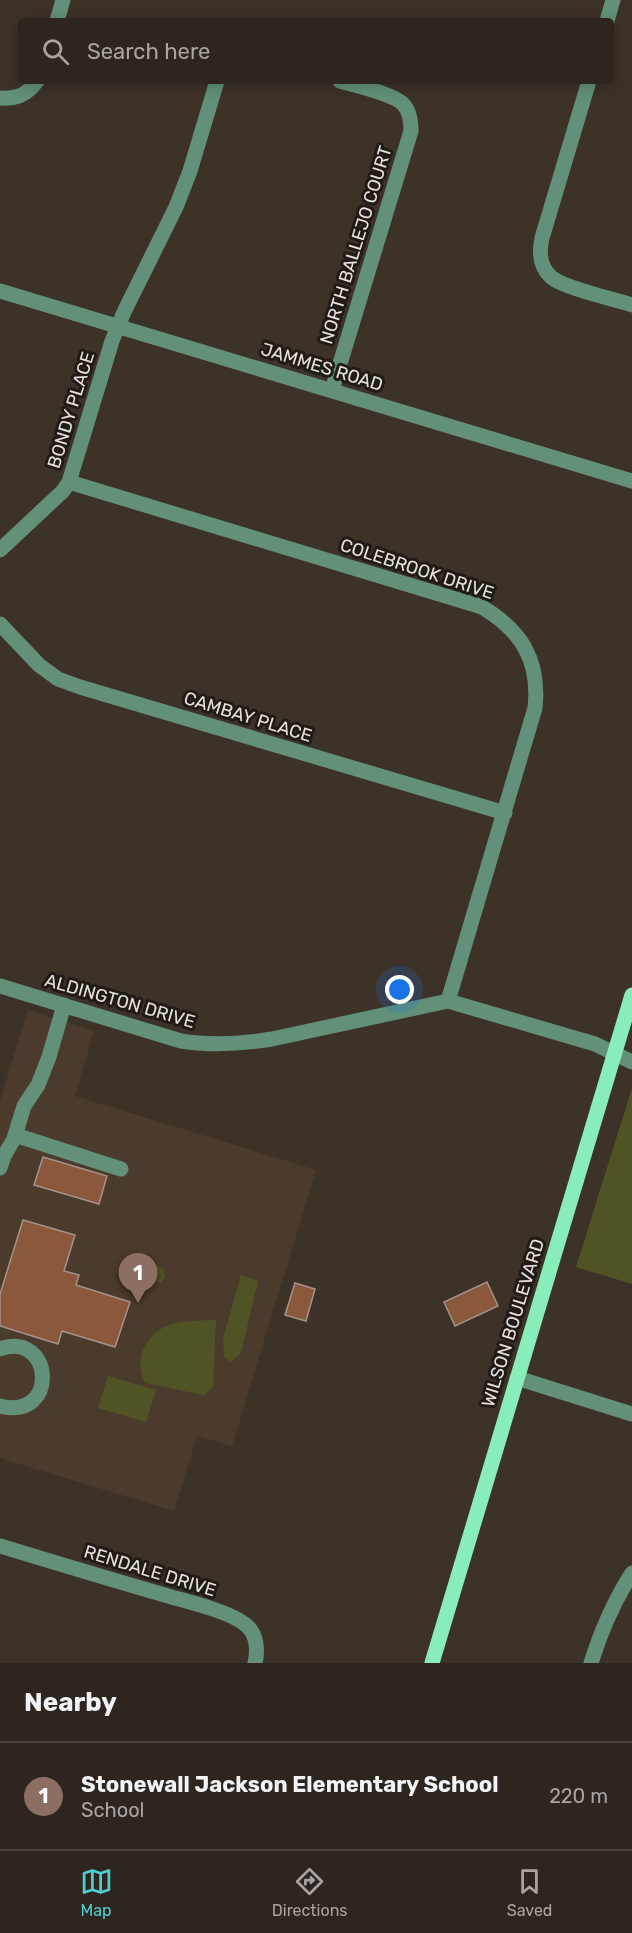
<!DOCTYPE html>
<style>
:root{--surface:#2e261e;--page:#3a322b;--text:#f1f3f6;--muted:#a7a5a4;--line:#49433c;--accent:#51ccd2}
body{margin:0;font-family:Rubik,sans-serif;background:var(--page);color:var(--text)}
.you{position:absolute;left:400px;top:990px;width:21px;height:21px;margin:-15px;border:4px solid #fff;border-radius:50%;background:#1a73e8;box-shadow:0 0 0 9px #1a73e833}
.badge{display:grid;place-items:center;width:39px;height:39px;border-radius:50%;background:var(--accent);color:#fff;font-size:20px;font-weight:700}
.pin{position:absolute;translate:-50% -50px;filter:drop-shadow(0 2px 3px #0008)}
.pin::after{content:'';position:absolute;top:32px;width:21px;height:18px;background:inherit;clip-path:polygon(0 0,100% 0,50% 100%)}
.list{margin:0;padding:0;list-style:none}
h2{display:flex;justify-content:space-between;align-items:center;height:78px;margin:0;padding:0 24px;font-size:26px}
h2 small{font-size:20px;font-weight:400;color:var(--muted)}
.list li{display:grid;grid-template-columns:39px 1fr auto;gap:18px;align-items:center;box-sizing:border-box;height:108px;padding:0 24px;border-top:2px solid var(--line)}
.list b{display:block;font-size:22px;white-space:nowrap}
.list p{margin:0;font-size:20px;white-space:nowrap;color:var(--muted)}
.list em{font-size:20px;font-style:normal;color:var(--muted)}
.icon{flex:none;width:33px;height:33px;fill:none;stroke:currentColor;stroke-width:2;stroke-linecap:round;stroke-linejoin:round}
.map{position:relative;flex:none;width:632px;height:1663px;overflow:hidden}
.search{position:absolute;background:var(--surface);box-shadow:0 3px 15px #0003;left:18px;right:18px;top:18px;height:66px;display:flex;align-items:center;gap:15px;box-sizing:border-box;padding:0 21px;border-radius:6px;color:var(--muted);font-size:22px}
.sheet{height:186px;background:var(--surface)}
nav{display:flex;justify-content:space-around;align-items:center;box-sizing:border-box;height:84px;border-top:2px solid var(--line);background:var(--surface);font-size:16px;color:var(--muted)}
nav a{display:grid;justify-items:center;gap:3px}
nav .on{color:var(--accent)}
.map>svg:first-child{display:block}
.built{fill:#4b3b2c}
.green{fill:#505425}
.building{fill:#8c583c;stroke:#a4938b;stroke-width:1.5}
.lines{fill:none;stroke-linecap:round;stroke-linejoin:round}
.minor{stroke:#629078;stroke-width:15}
.major{stroke:#88edba;stroke-width:15}
.labels{text-anchor:middle;dominant-baseline:central;stroke-width:6;stroke-linejoin:round;paint-order:stroke}
.street-label{font-size:18px;fill:#e7e0da;stroke:#201b16}
</style>
<div class="map">
<svg width="632" height="1663" viewBox="0 0 632 1663">
<rect width="100%" height="100%" fill="#3d3228"/>
<path class="built" d="M28,1010L94,1031L75,1096L316,1170L232,1446L197,1436L174,1511L0,1458V1101Z"/>
<path class="green" d="M632,1088V1284L576,1267Z
M144,1259L163,1268L165,1276L161,1283L143,1281L135,1277L138,1263Z
M241,1275L258,1281L241,1353L231,1362L224,1357L223,1338Z
M216,1320L213,1387L204,1395L145,1383C139,1368 138,1357 147,1343C161,1319 191,1321 216,1320Z
M108,1376L156,1390L146,1422L98,1408Z"/>
<path class="building" d="M43,1157L107,1176L99,1204L34,1185Z
M23,1220L75,1235L64,1271L79,1275L76,1285L130,1302L115,1347L62,1331L58,1344L0,1326V1294Z
M487,1282L498,1306L455,1326L444,1302Z
M295,1283L315,1289L306,1321L285,1315Z"/>
<g class="lines">
<path class="minor" d="M57,21L63,0
M607,21L613,0
M589,81L542,238C539,252 539,266 551,277C563,288 614,299 632,305
M0,98C17,99 27,95 37,81
M0,291L632,481
M332,390L411,131C411,122 410,111 403,104C394,94 354,85 340,81
M69,482L482,607C522,631 540,661 535,708L448,1001
M0,550L63,491L69,482L112,341L124,312L176,207L190,171L217,81
M0,624L39,665L58,679L80,687L505,813
M0,986L181,1041C212,1046 241,1044 272,1039L448,1001L595,1044L632,1062
M15,1135L121,1169
M0,1168L4,1156L14,1139L24,1106L38,1085L49,1057L64,1005
M0,1349C53,1330 60,1421 0,1406
M517,1378L632,1414
M0,1546C56,1563 112,1580 168,1596C189,1602 231,1612 246,1625C257,1634 258,1650 255,1663
M591,1663C601,1631 614,1601 632,1573"/>
<path class="major" d="M432,1663L632,995"/>
</g>
<g class="labels">
<g class="street-label">
<text transform="translate(356 245) rotate(-73)">NORTH BALLEJO COURT</text>
<text transform="translate(322 367) rotate(17)">JAMMES ROAD</text>
<text transform="translate(71 410) rotate(-73)">BONDY PLACE</text>
<text transform="translate(417 569) rotate(18)">COLEBROOK DRIVE</text>
<text transform="translate(248 717) rotate(17)">CAMBAY PLACE</text>
<text transform="translate(120 1001) rotate(16)">ALDINGTON DRIVE</text>
<text transform="translate(513 1323) rotate(-73)">WILSON BOULEVARD</text>
<text transform="translate(150 1571) rotate(17)">RENDALE DRIVE</text>
</g>
</g>
</svg>
<div class="you"></div>
<div class="pin badge" style="left:138px;top:1303px;background:#8d6e63">1</div>
<div class="search"><svg class="icon" aria-label="search" viewBox="0 0 24 24"><circle cx="10" cy="10" r="6"/><path d="M15 15l6 6"/></svg>Search here</div>
</div>
<section class="sheet">
<h2>Nearby<small></small></h2>
<ul class="list">
<li><span class="badge" style="background:#8d6e63">1</span><div><b>Stonewall Jackson Elementary School</b><p>School</p></div><em>220 m</em></li>
</ul>
</section>
<nav>
<a class="on"><svg class="icon" aria-label="map" viewBox="0 0 24 24"><path d="M3 6l6-2 6 2 6-2v14l-6 2-6-2-6 2zM9 4v14M15 6v14"/></svg>Map</a>
<a><svg class="icon" aria-label="directions" viewBox="0 0 24 24"><path d="M12 3l9 9-9 9-9-9zM9 14v-3h6M13 9l2 2-2 2"/></svg>Directions</a>
<a><svg class="icon" aria-label="saved" viewBox="0 0 24 24"><path d="M7 4h10v16l-5-4-5 4z"/></svg>Saved</a>
</nav>
